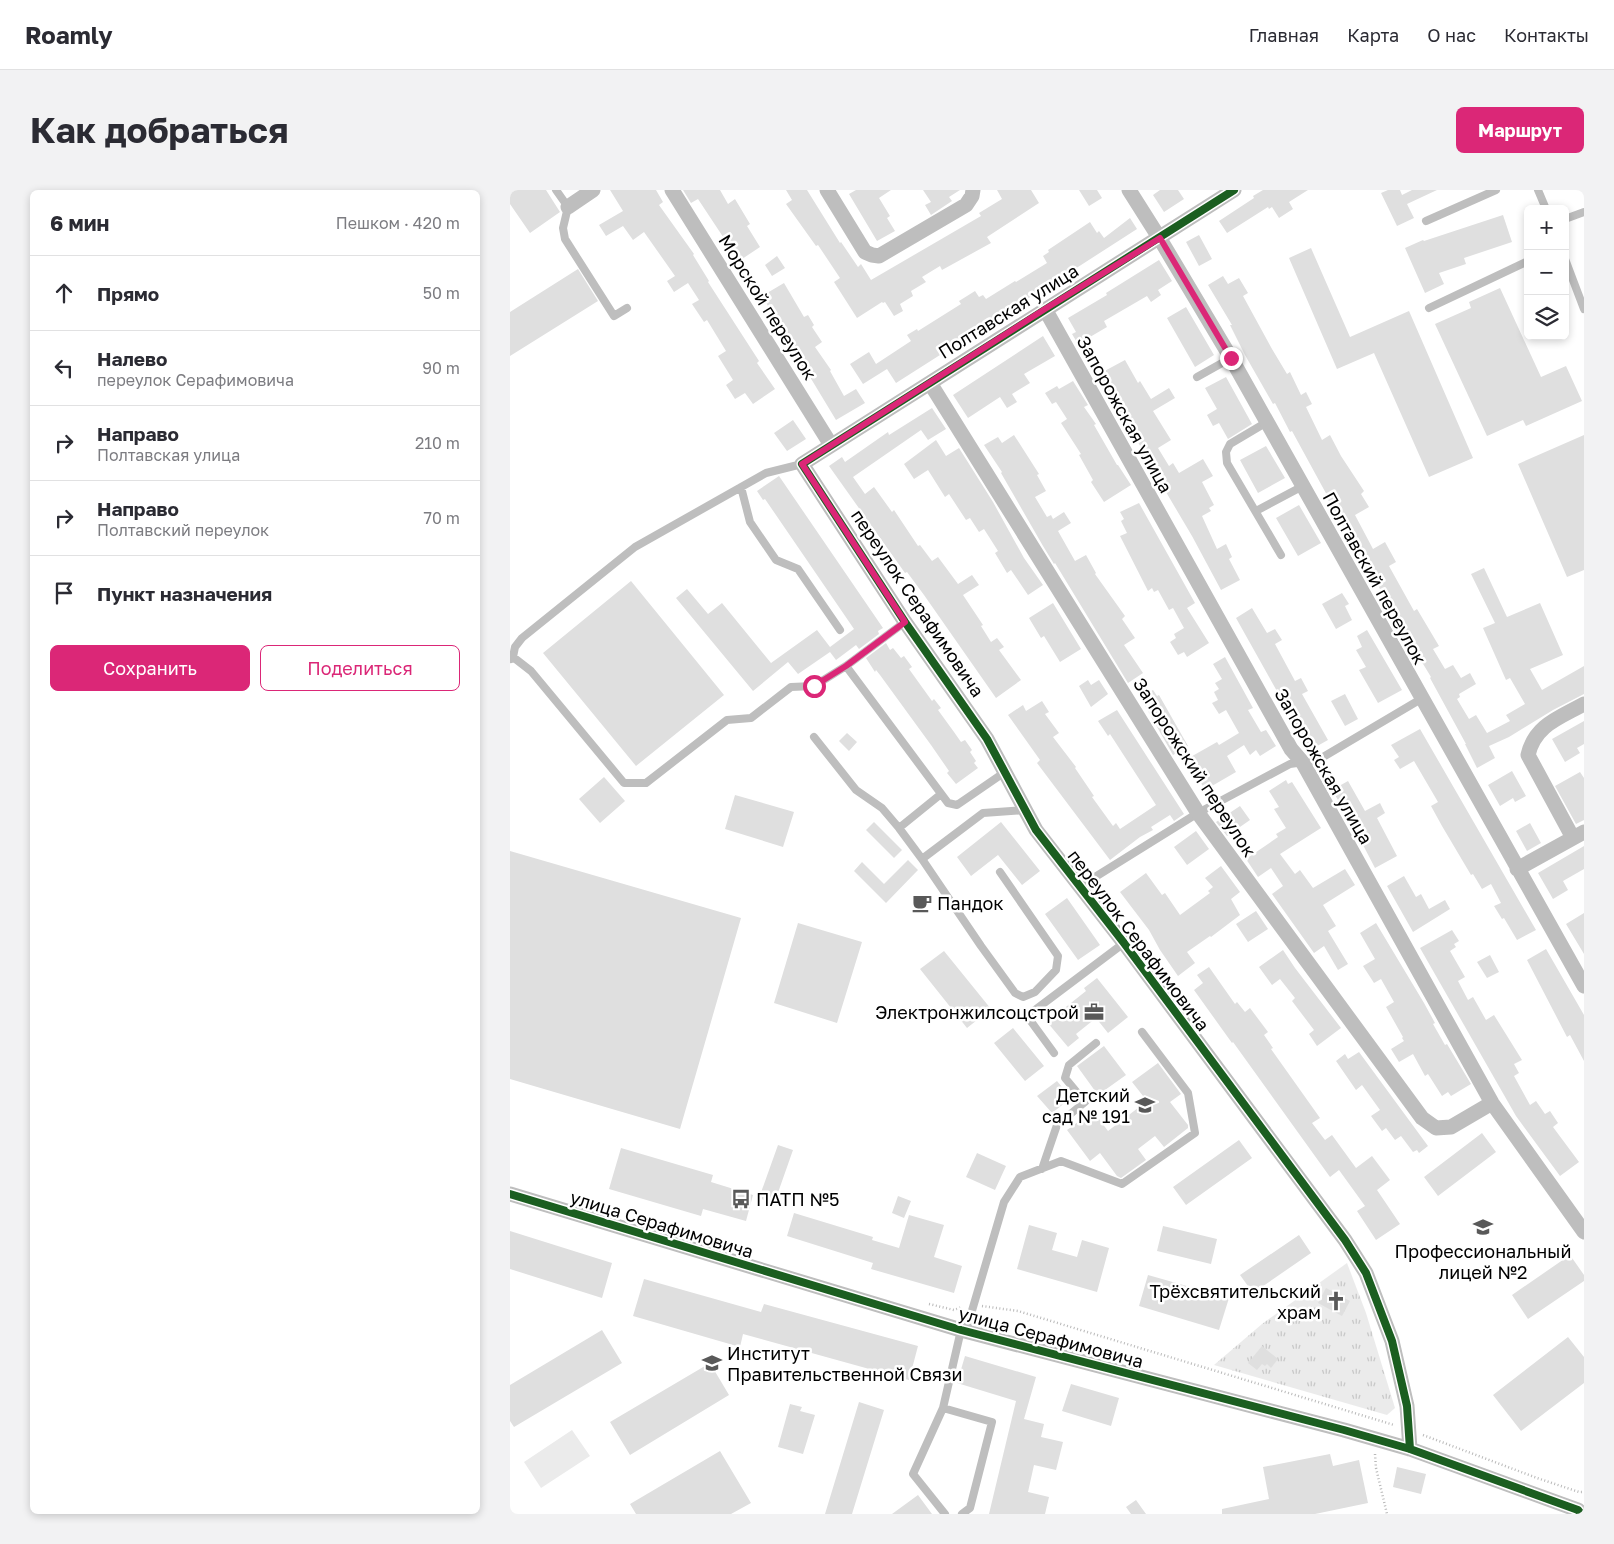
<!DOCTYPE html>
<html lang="ru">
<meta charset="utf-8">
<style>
:root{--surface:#fff;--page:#f2f2f3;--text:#2b2b33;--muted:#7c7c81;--line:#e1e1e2;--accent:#db2777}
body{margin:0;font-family:"Golos Text",sans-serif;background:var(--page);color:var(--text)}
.controls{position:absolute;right:15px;top:15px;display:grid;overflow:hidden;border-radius:8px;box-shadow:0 2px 8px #0003}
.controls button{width:45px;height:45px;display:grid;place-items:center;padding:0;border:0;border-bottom:1px solid var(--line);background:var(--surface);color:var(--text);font:25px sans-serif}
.stop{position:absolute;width:15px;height:15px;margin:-11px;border:4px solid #db2777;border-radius:50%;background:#fff}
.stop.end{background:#db2777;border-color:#fff;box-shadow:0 1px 5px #0008}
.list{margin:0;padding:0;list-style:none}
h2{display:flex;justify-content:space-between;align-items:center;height:65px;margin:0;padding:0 20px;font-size:21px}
h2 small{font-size:16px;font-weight:400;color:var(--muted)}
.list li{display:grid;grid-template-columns:32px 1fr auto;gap:15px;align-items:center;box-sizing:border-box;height:75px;padding:0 20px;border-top:1px solid var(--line)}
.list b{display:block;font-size:19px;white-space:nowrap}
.list p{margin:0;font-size:16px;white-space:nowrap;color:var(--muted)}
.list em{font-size:16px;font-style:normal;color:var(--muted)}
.actions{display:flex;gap:10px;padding:15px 20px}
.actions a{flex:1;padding:11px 0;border:1px solid var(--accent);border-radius:8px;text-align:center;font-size:18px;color:var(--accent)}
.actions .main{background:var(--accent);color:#fff}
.icon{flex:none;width:28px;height:28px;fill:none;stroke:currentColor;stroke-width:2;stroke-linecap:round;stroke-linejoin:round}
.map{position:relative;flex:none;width:1074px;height:1324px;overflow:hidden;border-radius:8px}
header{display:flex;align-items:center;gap:30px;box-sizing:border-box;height:70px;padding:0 25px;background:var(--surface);border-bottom:1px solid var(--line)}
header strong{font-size:24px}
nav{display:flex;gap:28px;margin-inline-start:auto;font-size:18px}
.intro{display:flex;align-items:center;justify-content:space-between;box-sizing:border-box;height:120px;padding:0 30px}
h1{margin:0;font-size:35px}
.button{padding:12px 22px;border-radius:8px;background:var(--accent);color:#fff;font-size:18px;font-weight:700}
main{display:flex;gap:30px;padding:0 30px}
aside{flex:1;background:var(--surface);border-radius:8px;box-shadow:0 2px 8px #0003}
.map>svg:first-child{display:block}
.grass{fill:#ebebeb}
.park{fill:url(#park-tufts)}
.building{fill:#dfdfdf}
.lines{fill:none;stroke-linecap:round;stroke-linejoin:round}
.path{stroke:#b9b9b9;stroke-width:2.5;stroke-dasharray:1 2.5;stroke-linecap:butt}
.service{stroke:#bebebe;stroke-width:8}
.minor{stroke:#bebebe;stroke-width:15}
.cycleway-casing{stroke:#fff;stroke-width:11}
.cycleway{stroke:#1b5e20;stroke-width:8}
.route{stroke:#db2777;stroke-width:6}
.labels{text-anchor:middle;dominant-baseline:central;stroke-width:5;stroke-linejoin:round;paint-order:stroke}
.street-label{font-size:18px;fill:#000;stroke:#fff}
.poi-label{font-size:18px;fill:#000;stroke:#fff;text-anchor:start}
</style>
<header>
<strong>Roamly</strong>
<nav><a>Главная</a><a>Карта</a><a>О нас</a><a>Контакты</a></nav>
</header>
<div class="intro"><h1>Как добраться</h1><a class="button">Маршрут</a></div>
<main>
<aside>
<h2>6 мин<small>Пешком · 420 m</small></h2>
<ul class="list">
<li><svg class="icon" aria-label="ahead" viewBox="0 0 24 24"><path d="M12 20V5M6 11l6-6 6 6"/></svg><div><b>Прямо</b></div><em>50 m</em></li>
<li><svg class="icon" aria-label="left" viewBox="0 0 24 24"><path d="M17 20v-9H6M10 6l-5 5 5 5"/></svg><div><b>Налево</b><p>переулок Серафимовича</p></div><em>90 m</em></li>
<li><svg class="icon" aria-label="right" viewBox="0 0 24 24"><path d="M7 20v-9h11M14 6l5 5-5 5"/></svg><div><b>Направо</b><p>Полтавская улица</p></div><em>210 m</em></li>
<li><svg class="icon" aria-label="right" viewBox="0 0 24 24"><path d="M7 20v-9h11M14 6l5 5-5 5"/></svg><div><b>Направо</b><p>Полтавский переулок</p></div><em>70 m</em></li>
<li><svg class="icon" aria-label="arrive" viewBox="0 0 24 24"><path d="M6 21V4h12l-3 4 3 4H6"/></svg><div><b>Пункт назначения</b></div></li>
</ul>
<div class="actions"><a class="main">Сохранить</a><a>Поделиться</a></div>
</aside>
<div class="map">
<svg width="1074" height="1324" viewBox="0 0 1074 1324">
<defs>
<pattern id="park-tufts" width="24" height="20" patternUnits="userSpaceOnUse" patternTransform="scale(1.25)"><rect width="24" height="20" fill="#ebebeb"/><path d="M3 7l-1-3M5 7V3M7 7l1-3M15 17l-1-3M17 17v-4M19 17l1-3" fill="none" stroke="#c8c8c8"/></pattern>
</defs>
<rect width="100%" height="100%" fill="#fff"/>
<path class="grass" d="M62,1240L80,1266L31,1298L14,1272Z"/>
<path class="park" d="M837,1073L856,1123L885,1218L877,1225L704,1175L752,1134Z"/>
<path class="building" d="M0,0H36L50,22L20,43L0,14Z
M100,0H146L153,12L149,15L184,64L183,65L199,91L198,92L249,171L247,173L265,199L243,214L235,203L225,209L216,195L223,190L208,166L216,161L197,130L194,132L182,114L189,110L178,93L164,102L157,91L165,86L134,42L123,50L113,36L96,46L89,35L113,21Z
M173,0H210L218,14L225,9L240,34L237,36L250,57L229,71L188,9L181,13Z
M276,0H297L330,53L331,52L348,77L351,74L361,90L471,26L469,23L492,9L487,0H521L529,13L477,47L481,53L432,80L430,76L412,87L416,92L401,101L403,106L390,114L393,121L384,126L375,112L373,113L372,112L347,128L324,92L330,88L308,55L306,56L276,14L282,10Z
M346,0H381L369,8L380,26L377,28L385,41L367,51L339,4Z
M413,0H450L439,7L442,11L421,25L415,15L421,12Z
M569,0H587L592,8L579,16Z
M650,0H668L674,9L654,22L643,5Z
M753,0H798L779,12L783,19L769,28L762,17L759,19L758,17L717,43L709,31L744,8L743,6Z
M878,0H890L892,5L902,0H927L897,14L904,28L887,36L871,3Z
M993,25L1002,52L954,68L956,74L929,83L934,94L915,103L895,58L913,50L914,51Z
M620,28L627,39L540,95L429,163L430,165L386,193L377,179L353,194L340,174L359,162L366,174L401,151L397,145L407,139L408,141L451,114L449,111L465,101L469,107L473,105L476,109L505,91L506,92L537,73L533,66L539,62L538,60L580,32L587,43L589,41L594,48Z
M689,45L702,69L689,76L676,52Z
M801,58L840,147L899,121L963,268L919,287L864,163L827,179L779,68Z
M267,66L275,78L262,86L255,75Z
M649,70L662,91L648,100L651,105L641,112L637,106L594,131L597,137L568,154L562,144L566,142L558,128L597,105L596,103Z
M68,79L88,111L0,166V122Z
M713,86L718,94L729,88L738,103L733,106L762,159L777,184L780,182L791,205L796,202L802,214L796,217L812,250L820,245L831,266L854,301L851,304L859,317L845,325L863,359L875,352L886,372L879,376L904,421L907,419L929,456L923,459L935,479L943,475L951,488L960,483L966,494L949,504L950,507L947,509L959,529L966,525L977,543L1000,531L996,525L1015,514L1000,488L996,490L973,438L985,433L961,384L974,378L997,427L1030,413L1053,465L1020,479L1032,500L1074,476V504L1043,520L999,547L979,556L985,568L967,578L955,554H956L920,488L921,487L887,431L863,386H862L831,333L817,308L818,307L782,241L780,242L765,213L763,214L735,165L720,135H722L698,95Z
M274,93L294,127L298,125L304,135L302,137L312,152L305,157L321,180L320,181L334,206L346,199L355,213L326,230L300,187L297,190L285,172L289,169L252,106Z
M990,98L1031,187L1056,176L1072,211L1016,236L1013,230L977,246L925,134L961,118L959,112Z
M676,117L704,165L685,177L657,128Z
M533,146L545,166L514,184L520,193L502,204L507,212L497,218L490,207L458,228L443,205Z
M615,170L628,193L630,191L641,209L659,198L665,208L643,221L661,250L648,258L659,276L663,273L669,283L693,269L703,286L692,292L704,315L699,318L701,321L692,326L707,359L716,354L722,367L719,369L730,390L711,400L682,346L653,297L655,296L624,246L589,184Z
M716,187L742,234L718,249L709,233L703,236L697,225L707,219L695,198Z
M563,191L578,215L574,217L586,234L584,235L607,275H608L621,295L594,312L581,292L583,290L569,265L571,264L551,233L557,229L546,212L542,214L535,203L547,196L549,199Z
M422,218L436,239L418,250L411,240L343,287L355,304L364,297L382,322L384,320L408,356L410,355L422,371L428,367L448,394L462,385L469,395L453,405L473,435L471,436L481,452L487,448L494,457L489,460L511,490L486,508L414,405L397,382L395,383L319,276L332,267L335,272L378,242L379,245Z
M283,230L296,249L277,261L264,243Z
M504,245L529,284L527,285L536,301L525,307L537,327L541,325L543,329L554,322L561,333L548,341L565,371L576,365L586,383L585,384L615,426L612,429L625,448L614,455L633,483L618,493L545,373L544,374L533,356L491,283L492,282L474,255L488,247L492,253Z
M1074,245V380L1057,387L1008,274Z
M426,250L436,266L449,258L483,312L514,368L533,395L518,405L501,380L497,383L485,363L488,361L474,339L469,342L460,328L456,330L439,304L435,307L418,280L404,289L394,274Z
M756,256L775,288L748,303L730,270Z
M269,286L373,438L368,441L369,444L349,459L346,455L326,470L320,462L288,484L278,472L243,501L166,408L177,399L198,424L212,413L261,473L307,440L320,457L344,439L255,309L253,310L247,301Z
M629,313L685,413L677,418L699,453L677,467L674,462L668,465L660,452L666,448L664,444L674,438L663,418L659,420L648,400L644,402L642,398L638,401L610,346L617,343L611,331L614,329L610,322Z
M789,315L811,353L788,366L766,328Z
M121,391L214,505L126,576L33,463Z
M832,403L839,414L835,416L842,430L826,439L812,414Z
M543,413L571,459L550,472L534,446L531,448L519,428Z
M742,418L757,443L765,439L772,450L765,454L785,491L791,488L798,501L792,504L818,550L800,560L726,428Z
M857,440L892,500L868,513L849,480L856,477L846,460L852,457L847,446Z
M376,453L380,460L383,458L391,468L394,466L402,477L399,479L422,511L424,509L431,518L428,520L444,542L451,552L455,550L462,560L460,562L466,571L464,573L468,578L446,594L437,583L439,581L421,555L370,485L366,480L365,482L356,468Z
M715,467L743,518L738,520L751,542L756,540L766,556L750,566L746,560L740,565L734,555L717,566L726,582L695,600L677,569L707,552L709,555L729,543L716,520L709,524L702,513L708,510L704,502L709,499L705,493L712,489L703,474Z
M578,490L581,495L589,490L598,504L581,517L569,496Z
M643,500L647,506L649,505L678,556L663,565L630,507Z
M835,504L848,529L835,536L821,511Z
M532,511L539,522L535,524L549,543L543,547L566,577L565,578L584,606L582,607L603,636L606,633L610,639L646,615L600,544L598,546L588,531L607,520L674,624L664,631L660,625L641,637L643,640L630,647L600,670L527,573L530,570L498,525L513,515L516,521Z
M1074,531V554L1067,558L1070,563L1055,572L1042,549Z
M910,539L1026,740L1007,750L994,728L992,729L984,716L991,713L981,694L972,699L963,684L961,685L932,636L921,616L928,612L904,571L890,579L884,570L889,567L881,555Z
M337,543L347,552L339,561L329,551Z
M1002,581L1016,606L1005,612L1003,608L990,616L978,595Z
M1070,582L1074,588V630L1066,634L1045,596Z
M94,587L115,611L90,633L69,609Z
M776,590L778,594L782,592L811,638L770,664L785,684L790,680L803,698L835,679L845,695L813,715L826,736L818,741L838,774L828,780L814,756L804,763L762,704L773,696L761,678L748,687L736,669L768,647L766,644L776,638L764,619L769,617L759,601Z
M838,591L855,621L870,613L875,623L867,628L887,666L865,678L840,630L822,600Z
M225,605L284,622L273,657L215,639Z
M730,616L740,630L717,646L706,632Z
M364,632L392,660L384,668L356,640Z
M491,632L530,681L512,695L488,665L461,686L447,667Z
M1020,633L1031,653L1017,661L1006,641Z
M686,641L699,659L677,675L664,657Z
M1074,656V679L1053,691L1058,700L1043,709L1028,683Z
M0,661L231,728L170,939L0,889Z
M398,670L408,680L376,713L344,681L352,672L374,694Z
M711,676L730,702L721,709L730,725L701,747L700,746L677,762L685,773L668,786L650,760L639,740L610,702L636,683L652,705L655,703L670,725L700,703L698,701L703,697L695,688Z
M894,686L906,707L911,704L919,719L935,710L940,719L903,742L877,696Z
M557,708L590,755L568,770L535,724Z
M746,721L758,739L738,752L726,734Z
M1074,723V764L1056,734Z
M288,733L352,752L327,833L264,813Z
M866,733L914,813L925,833L923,834L935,855L937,854L961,894L941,906L938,902L932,906L918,884L915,886L903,864L889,872L881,859L894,851L892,848L893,847L876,817L884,812L871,789L864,793L853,776L865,769L850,743Z
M942,740L949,751L944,754L946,757L940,761L955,787L948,791L958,810L963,807L976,830L984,825L1012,870L1004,874L1009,883L1004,886L1020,915L1026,911L1035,924L1040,921L1048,933L1043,937L1069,972L1050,986L1006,926L910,758Z
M1036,759L1074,825V871L1060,845L1057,847L1017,770Z
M773,760L785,778L831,838L807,856L799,844L804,840L782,811L785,808L770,789L762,795L749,777Z
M434,761L481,819L457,838L410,779Z
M980,765L989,782L977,788L967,772Z
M699,777L725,814L727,812L735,822L740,818L758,842L754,845L763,858L761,859L810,928L802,933L815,950L822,945L846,978L862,966L880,990L867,1000L890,1034L866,1050L847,1021L855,1016L829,980L820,987L723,852L722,853L684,800L693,793L687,785Z
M587,788L618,827L598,843L586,828L566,844L569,848L558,857L537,832L576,801L574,798Z
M503,838L534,876L515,891L484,853Z
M594,856L616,885L588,905L567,876Z
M849,862L918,956L909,963L907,960L903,962L891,946L885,950L876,938L872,941L861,926L870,920L852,895L846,900L826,871L835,864L838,869Z
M648,873L671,904L660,912L678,935V938L654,957L645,946L628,959L636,970L611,988L607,986L590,963L580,971L557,940L583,921L598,941L637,911L622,892Z
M547,891L561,908L542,923L527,906Z
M972,943L986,962L928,1006L914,987Z
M729,950L742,968L676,1015L663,997Z
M268,955L283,960L264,1014L249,1008Z
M111,958L203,985L201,992L243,1005L236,1031L193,1019L191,1026L99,999Z
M467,963L496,976L485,1000L456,987Z
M388,1006L401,1011L394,1028L382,1023Z
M284,1023L363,1047L362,1050L389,1058L399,1025L434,1035L424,1067L452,1076L444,1103L361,1079L363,1073L277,1046Z
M519,1035L547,1043L542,1060L567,1067L572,1050L599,1058L587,1102L507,1079Z
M653,1036L707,1049L701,1074L647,1061Z
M0,1041L102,1073L92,1108L0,1079Z
M789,1045L801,1063L743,1103L730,1085Z
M1060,1065L1074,1085V1091L1018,1129L1002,1105Z
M638,1085L719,1108L709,1140L629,1116Z
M134,1089L251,1122L254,1114L408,1156L399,1190L233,1144L230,1157L123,1126Z
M816,1098L840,1111L832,1126L808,1113Z
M92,1140L112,1173L4,1237L0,1231V1195Z
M1058,1147L1074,1167V1193L1011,1241L983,1205Z
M752,1156L768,1169L761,1178L757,1174L755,1176L752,1174L747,1180L738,1173Z
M455,1166L526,1187L514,1229L534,1234L531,1247L553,1252L546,1280L524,1275L518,1302L539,1307L535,1324H479L506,1211L447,1193Z
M200,1173L219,1205L120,1265L100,1232Z
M561,1194L609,1208L601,1236L552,1221Z
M349,1212L374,1220L342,1324H315Z
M280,1214L292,1217L290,1221L305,1225L293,1264L268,1257Z
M210,1261L241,1313L221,1324H126L120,1314Z
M820,1264L823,1276L849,1270L858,1313L805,1324H712V1319L759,1309L753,1277Z
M887,1277L916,1284L911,1304L883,1297Z
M408,1305L422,1324H382Z
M626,1310L636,1324H621L616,1317Z"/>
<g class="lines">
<path class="path" d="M419,1114L444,1120L452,1117
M472,1116L508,1121L884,1235
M913,1245L1027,1288L1069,1302H1074
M865,1264L866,1278L877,1324"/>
<path class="service" d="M46,0L58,17L53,38L55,49L104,126L117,118
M1028,0L1036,19
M1055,29L1074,22
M916,31L986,0
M1055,69L1074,119
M919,118L1018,71
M687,187L721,168
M757,232L720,254L716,262L717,273L771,365
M231,297L240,332L266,370L288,379L330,440
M746,321L793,296
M3,467L21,481L114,593H136L217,530L241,528L281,497L304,496L336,476L395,432
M1,469L3,467L5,457L12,448L125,357L256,283L292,274
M336,476L438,613L447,615L495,582
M304,547L346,600L372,618L389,638L412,669L471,756L505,803L513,807L525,802L546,780L548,766L490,682
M389,638L431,604
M412,669L473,623L515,620
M569,697L688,623L780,574L808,570L911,509
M544,863L517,826L614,753
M532,979L547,935L575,912L555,888L559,875L586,853
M456,1141L494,1012L510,987L551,971L612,994L685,943L678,903L632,842
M433,1218L482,1232L460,1318L452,1324
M435,1324L403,1284L433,1218L451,1140"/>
<path class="minor" d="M162,0L321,255
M317,0L355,62L362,65L369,66L456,15L462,6L463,0
M619,0L650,49L721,168L1074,796
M724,0L292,274L395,432L477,549L526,640L614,753L835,1050L856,1083L882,1151L897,1216L900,1259
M58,17L83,0
M535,119L781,559L793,573L982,913L1074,1042
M420,193L688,623L912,928L926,938L941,937L982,913
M1063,648L1018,565C1025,535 1049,528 1074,514
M1007,679L1074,642
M0,1004L451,1140L834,1240L900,1259L1068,1320L1071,1324"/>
<defs>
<path id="cycleway" d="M724,0L292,274L395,432L477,549L526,640L614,753L835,1050L856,1083L882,1151L897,1216L900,1259
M0,1004L451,1140L834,1240L900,1259L1068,1320L1071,1324"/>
</defs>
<use href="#cycleway" class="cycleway-casing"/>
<use href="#cycleway" class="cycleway"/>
</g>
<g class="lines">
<path class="route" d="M304,496L336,476L395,432L292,274L535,119L650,48L721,168"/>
</g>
<defs>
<symbol id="cafe-bare" viewBox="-9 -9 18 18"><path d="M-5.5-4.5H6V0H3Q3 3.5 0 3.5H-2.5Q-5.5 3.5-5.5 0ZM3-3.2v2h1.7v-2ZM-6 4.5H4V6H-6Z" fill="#595959" stroke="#fff" stroke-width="2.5" paint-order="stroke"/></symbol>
<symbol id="office-bare" viewBox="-9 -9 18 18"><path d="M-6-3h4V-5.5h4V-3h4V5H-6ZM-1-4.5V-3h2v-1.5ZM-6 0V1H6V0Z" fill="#595959" stroke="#fff" stroke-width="2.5" paint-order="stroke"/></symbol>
<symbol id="school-bare" viewBox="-9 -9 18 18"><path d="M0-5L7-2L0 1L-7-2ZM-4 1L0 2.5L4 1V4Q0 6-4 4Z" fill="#595959" stroke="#fff" stroke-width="2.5" paint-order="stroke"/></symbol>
<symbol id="bus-bare" viewBox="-9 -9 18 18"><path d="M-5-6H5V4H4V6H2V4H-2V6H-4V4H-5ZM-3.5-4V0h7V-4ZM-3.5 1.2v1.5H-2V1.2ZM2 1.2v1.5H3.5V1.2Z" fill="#595959" stroke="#fff" stroke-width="2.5" paint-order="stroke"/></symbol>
<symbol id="university-bare" viewBox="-9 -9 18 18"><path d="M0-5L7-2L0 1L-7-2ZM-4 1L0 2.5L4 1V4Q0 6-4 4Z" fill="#595959" stroke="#fff" stroke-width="2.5" paint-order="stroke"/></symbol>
<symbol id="church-bare" viewBox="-9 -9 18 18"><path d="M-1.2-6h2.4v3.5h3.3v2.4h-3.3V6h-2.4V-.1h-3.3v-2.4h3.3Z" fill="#595959" stroke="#fff" stroke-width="2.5" paint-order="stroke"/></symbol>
</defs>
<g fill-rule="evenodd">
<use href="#cafe-bare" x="398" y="699" width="28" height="28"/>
<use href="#office-bare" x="570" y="808" width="28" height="28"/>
<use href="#school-bare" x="621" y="901" width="28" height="28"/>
<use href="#bus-bare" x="217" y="995" width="28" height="28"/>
<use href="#university-bare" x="959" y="1023" width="28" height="28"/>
<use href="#church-bare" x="812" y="1097" width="28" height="28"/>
<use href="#university-bare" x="188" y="1159" width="28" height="28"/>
</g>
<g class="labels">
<g class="street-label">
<text transform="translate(258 117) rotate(58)">Морской переулок</text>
<text transform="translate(498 121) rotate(-32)">Полтавская улица</text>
<text transform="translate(615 224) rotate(61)">Запорожская улица</text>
<text transform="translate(865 388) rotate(61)">Полтавский переулок</text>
<text transform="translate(408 413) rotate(56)">переулок Серафимовича</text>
<text transform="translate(814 576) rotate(60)">Запорожская улица</text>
<text transform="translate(685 577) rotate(57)">Запорожский переулок</text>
<text transform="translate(629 750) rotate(53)">переулок Серафимовича</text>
<text transform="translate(152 1034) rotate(17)">улица Серафимовича</text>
<text transform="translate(541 1147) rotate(15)">улица Серафимовича</text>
</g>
<g class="poi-label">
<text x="427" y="713">Пандок</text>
<text x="569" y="822" text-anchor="end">Электронжилсоцстрой</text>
<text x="620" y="905" text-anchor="end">Детский<tspan x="620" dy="21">сад № 191</tspan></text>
<text x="246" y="1009">ПАТП №5</text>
<text x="973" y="1061" text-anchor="middle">Профессиональный<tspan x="973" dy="21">лицей №2</tspan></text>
<text x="811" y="1101" text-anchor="end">Трёхсвятительский<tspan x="811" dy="21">храм</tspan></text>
<text x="217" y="1163">Институт<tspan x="217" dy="21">Правительственной Связи</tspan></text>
</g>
</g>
</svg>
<div class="controls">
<button>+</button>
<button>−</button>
<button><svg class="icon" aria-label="layers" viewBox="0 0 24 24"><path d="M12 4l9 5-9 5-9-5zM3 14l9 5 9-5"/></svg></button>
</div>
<div class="stop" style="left:304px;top:496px"></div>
<div class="stop end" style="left:721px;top:168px"></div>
</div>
</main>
